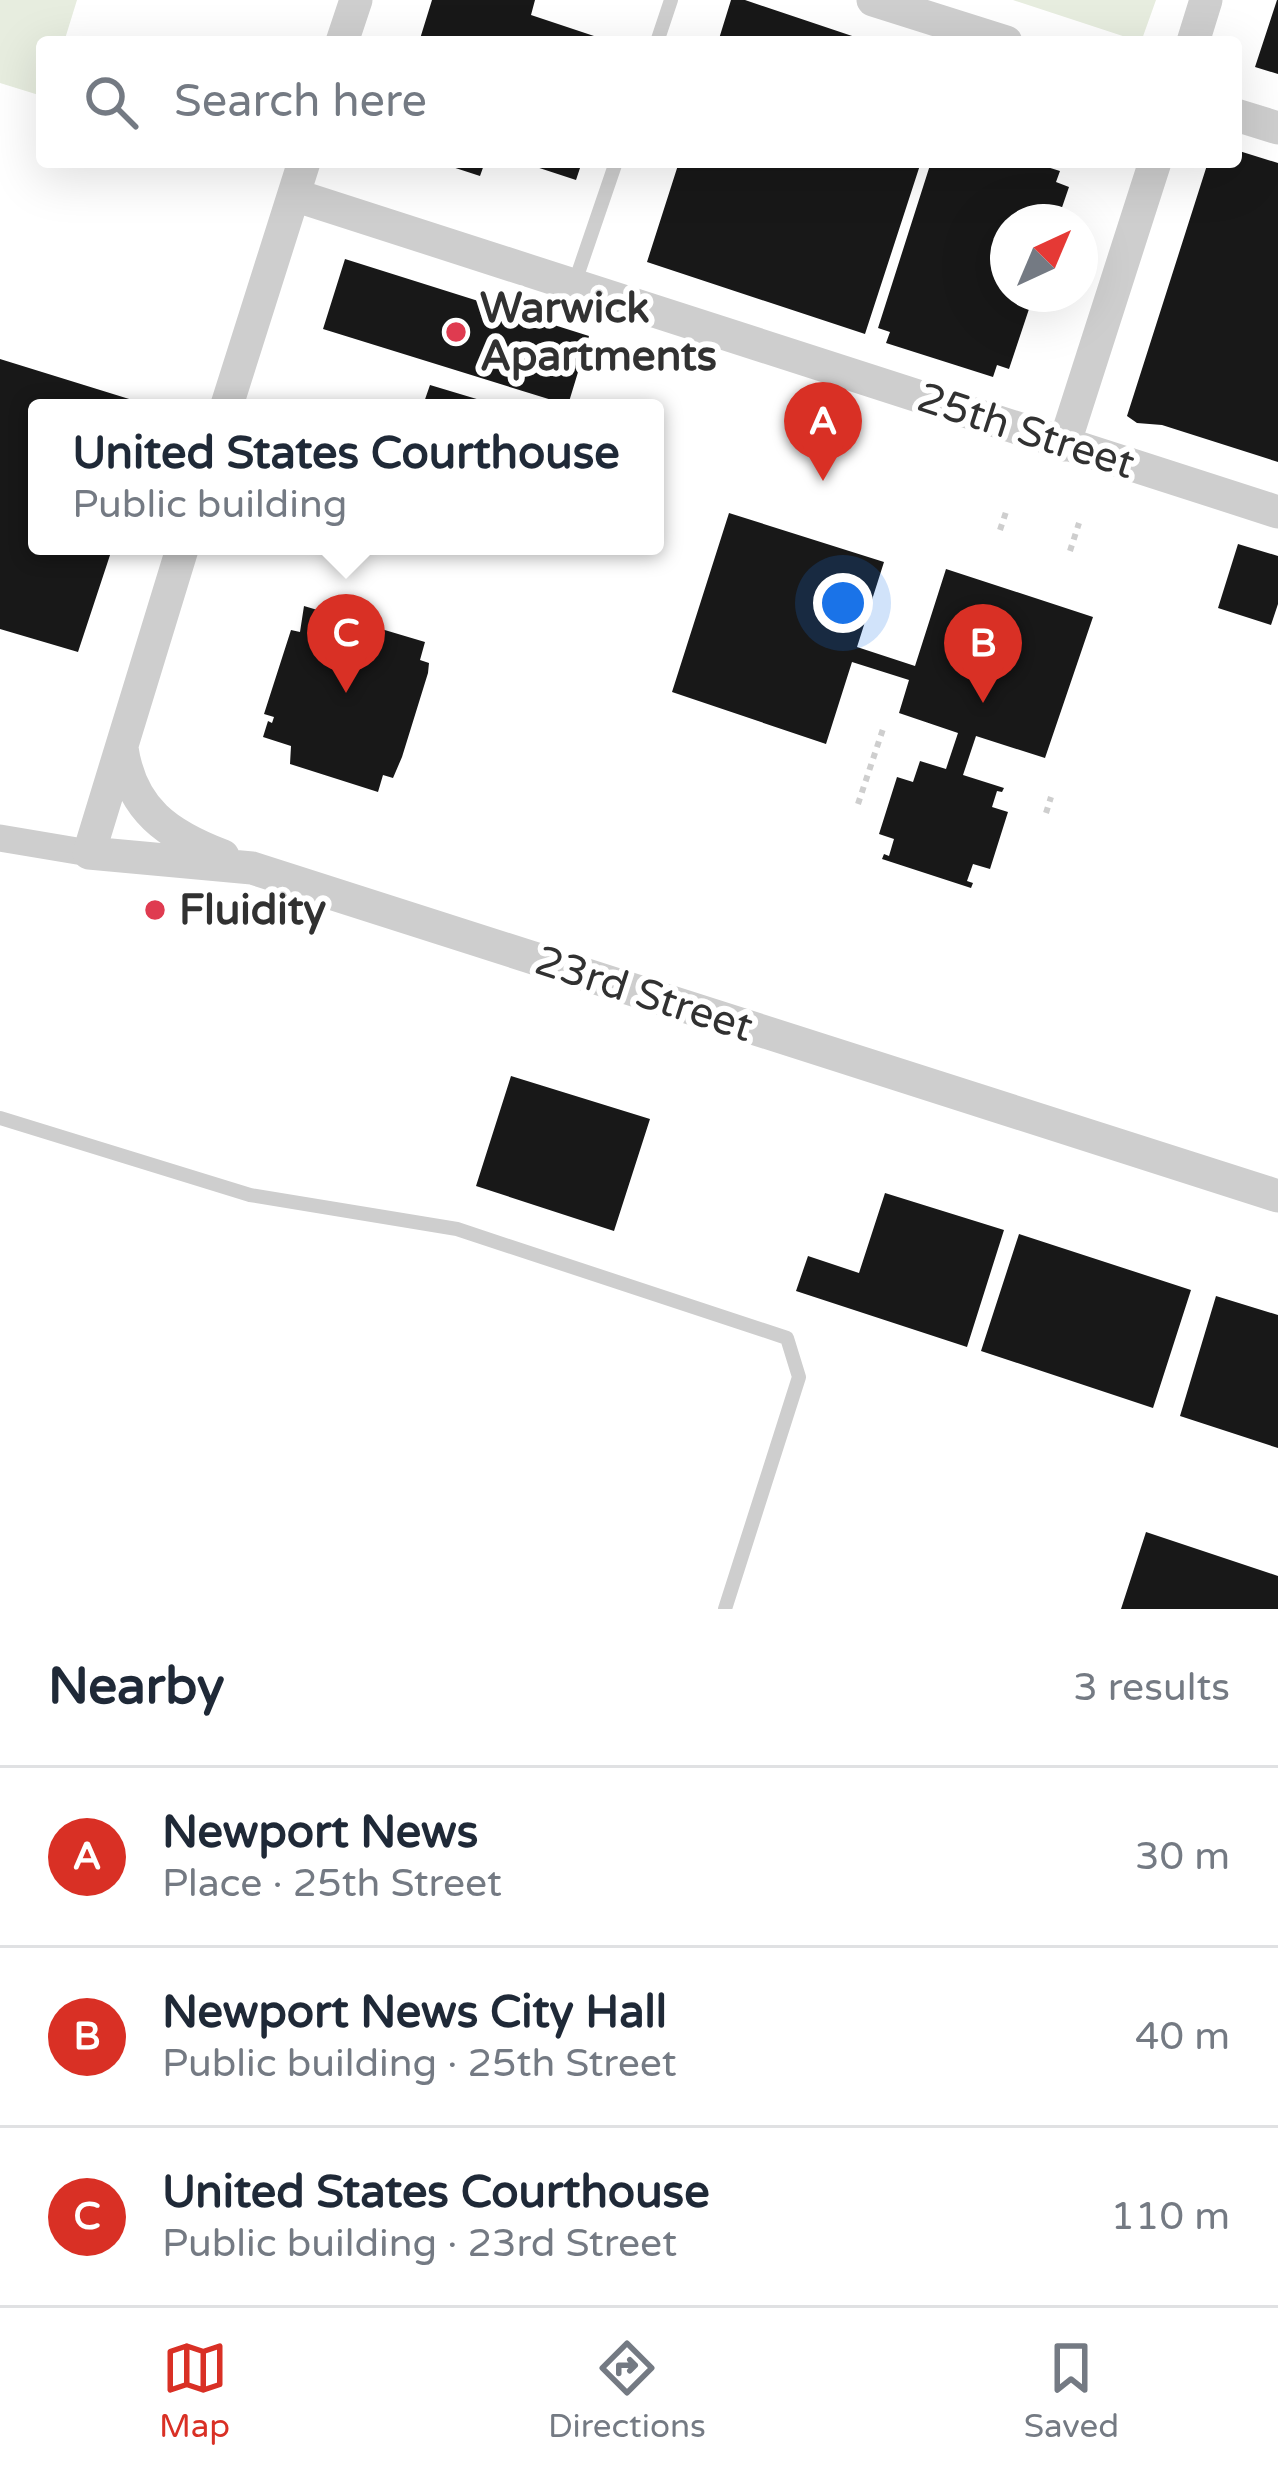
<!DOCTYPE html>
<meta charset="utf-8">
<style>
:root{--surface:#fff;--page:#f6f6f7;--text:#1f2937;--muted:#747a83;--line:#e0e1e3;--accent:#d93025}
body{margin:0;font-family:"Varela Round",sans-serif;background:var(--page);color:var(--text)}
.compass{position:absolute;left:990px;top:204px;width:108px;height:108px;border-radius:50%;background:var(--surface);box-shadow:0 12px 48px #0002;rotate:44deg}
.you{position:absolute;left:843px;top:603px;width:42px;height:42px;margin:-30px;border:9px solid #fff;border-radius:50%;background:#1a73e8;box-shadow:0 0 0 18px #1a73e833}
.badge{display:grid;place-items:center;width:78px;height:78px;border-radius:50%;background:var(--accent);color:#fff;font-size:39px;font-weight:700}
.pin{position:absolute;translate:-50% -99px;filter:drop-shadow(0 3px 6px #0008)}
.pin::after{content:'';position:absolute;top:63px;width:42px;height:36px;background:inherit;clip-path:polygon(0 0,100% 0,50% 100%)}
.popup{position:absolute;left:28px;top:399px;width:636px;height:156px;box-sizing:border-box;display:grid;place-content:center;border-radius:12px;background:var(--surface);filter:drop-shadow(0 3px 9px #0005);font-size:39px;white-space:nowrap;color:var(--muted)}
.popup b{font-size:45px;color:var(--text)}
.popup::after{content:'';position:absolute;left:50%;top:100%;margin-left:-24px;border:24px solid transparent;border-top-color:var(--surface)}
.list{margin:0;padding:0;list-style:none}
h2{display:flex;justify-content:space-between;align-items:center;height:156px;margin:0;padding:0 48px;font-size:51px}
h2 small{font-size:39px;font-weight:400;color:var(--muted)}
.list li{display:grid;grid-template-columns:78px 1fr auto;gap:36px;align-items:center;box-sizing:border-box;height:180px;padding:0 48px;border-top:3px solid var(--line)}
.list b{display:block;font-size:45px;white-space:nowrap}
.list p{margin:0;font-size:39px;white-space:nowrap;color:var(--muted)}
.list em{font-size:39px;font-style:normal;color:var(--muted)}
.icon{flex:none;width:66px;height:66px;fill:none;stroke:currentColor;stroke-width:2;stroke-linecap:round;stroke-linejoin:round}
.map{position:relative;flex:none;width:1278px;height:1609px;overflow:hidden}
.search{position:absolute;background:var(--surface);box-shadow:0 12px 48px #0002;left:36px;right:36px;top:36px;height:132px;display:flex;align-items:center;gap:30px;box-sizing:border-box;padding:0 42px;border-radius:12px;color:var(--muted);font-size:45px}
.sheet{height:696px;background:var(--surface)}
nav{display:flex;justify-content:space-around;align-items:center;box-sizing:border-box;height:168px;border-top:3px solid var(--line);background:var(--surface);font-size:33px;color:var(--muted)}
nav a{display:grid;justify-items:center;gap:6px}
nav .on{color:var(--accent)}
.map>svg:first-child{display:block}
.green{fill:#e7eddf}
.building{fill:#181818}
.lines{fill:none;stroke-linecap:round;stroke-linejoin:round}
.path{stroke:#cecece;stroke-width:6;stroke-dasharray:6 6;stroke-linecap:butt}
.service{stroke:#cecece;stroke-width:14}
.minor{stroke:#cecece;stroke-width:27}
.tertiary{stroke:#cecece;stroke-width:33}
.poi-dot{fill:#df3b50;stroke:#fff;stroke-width:4.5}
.labels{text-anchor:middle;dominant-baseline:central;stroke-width:12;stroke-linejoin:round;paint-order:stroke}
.poi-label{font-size:42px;font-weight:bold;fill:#313131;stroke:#fff;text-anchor:start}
.street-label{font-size:42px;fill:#313131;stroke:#fff}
</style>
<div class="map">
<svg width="1278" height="1609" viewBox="0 0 1278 1609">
<rect width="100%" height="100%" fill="#fff"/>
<path class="green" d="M0,0H77L64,42H42V96L0,83Z
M1013,0H1156L1141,42Z"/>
<path class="building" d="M432,0H535L531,15L612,42H419Z
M731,0H745L870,42H718Z
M1277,0H1278V74L1255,67Z
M1236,150L1278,163V462L1162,425L1137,423L1127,416L1208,162H1236Z
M437,162H485L480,176Z
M521,162H582L576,180Z
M679,162H921L865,334L647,262Z
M931,162H1031L1060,171L1056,182L1069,187L1057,222H1008V294H1034L1009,369L997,365L993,377L886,343L890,332L878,328Z
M345,259L589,336L568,405L323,329Z
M0,359L155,407L37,408V546H113L78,652L0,629Z
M430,385L480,400L477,408H422Z
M729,513L884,562L857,647L915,666L946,569L1093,617L1045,758L976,736L963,775L1004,788L1002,792L997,791L992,807L1008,812L990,869L973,864L967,881L973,883L971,888L882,859L884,854L889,856L894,839L879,834L897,777L913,782L920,761L946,769L958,733L899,713L909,680L852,662L826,744L672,692Z
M1238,544L1278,556V604L1271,625L1218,608Z
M304,606L425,642L420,660L429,663L428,673L402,757L393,778L383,775L378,792L290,764L291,746L263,737L268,721L272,723L274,717L264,714L291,630L300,632Z
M511,1076L650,1119L614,1231L476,1186Z
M885,1193L1004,1230L967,1347L796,1291L808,1256L859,1273Z
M1019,1234L1191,1290L1153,1408L981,1351Z
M1216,1296L1278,1315V1448L1180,1416Z
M1146,1532L1278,1576V1609H1121Z"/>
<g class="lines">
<path class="path" d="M1000,530L1006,512
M1070,551L1079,523
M858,804L884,726
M1046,813L1051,797"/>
<path class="service" d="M657,42L671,0
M575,282L616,162
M0,1118L250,1195L457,1229L787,1338L799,1377L725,1609"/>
<path class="minor" d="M0,838L89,853"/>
<path class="tertiary" d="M873,0L1006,42
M342,42L356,0
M1193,42L1206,0
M1236,115L1278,128
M294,195L1278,512
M226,408L304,162
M1064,445L1155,162
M183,546L89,853L252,868L1278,1196
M122,748C131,810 168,835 223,856"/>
</g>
<g class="poi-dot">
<circle cx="456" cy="332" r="12"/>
<circle cx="155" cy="910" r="12"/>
</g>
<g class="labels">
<g class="poi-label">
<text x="480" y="308">Warwick<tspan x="480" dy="48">Apartments</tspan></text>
<text x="179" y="910">Fluidity</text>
</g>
<g class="street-label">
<text transform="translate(1026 431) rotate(18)">25th Street</text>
<text transform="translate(644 994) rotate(18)">23rd Street</text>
</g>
</g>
</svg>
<svg class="compass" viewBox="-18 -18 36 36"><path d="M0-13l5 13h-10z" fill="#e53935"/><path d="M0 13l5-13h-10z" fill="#747a83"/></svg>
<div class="you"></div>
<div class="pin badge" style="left:823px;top:481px">A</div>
<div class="pin badge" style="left:983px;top:703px">B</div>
<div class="pin badge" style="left:346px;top:693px">C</div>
<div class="popup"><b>United States Courthouse</b>Public building</div>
<div class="search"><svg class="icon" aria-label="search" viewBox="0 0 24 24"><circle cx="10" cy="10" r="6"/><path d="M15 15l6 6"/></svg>Search here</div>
</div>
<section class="sheet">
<h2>Nearby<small>3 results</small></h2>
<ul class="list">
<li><span class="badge">A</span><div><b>Newport News</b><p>Place · 25th Street</p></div><em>30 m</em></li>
<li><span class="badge">B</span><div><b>Newport News City Hall</b><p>Public building · 25th Street</p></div><em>40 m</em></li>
<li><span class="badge">C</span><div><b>United States Courthouse</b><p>Public building · 23rd Street</p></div><em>110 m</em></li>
</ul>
</section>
<nav>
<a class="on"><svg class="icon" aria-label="map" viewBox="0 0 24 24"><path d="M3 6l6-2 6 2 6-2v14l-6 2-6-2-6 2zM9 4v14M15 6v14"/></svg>Map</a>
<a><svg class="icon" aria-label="directions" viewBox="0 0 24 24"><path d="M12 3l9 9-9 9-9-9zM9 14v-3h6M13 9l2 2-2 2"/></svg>Directions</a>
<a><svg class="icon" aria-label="saved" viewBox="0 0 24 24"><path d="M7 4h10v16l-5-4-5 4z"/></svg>Saved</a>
</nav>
